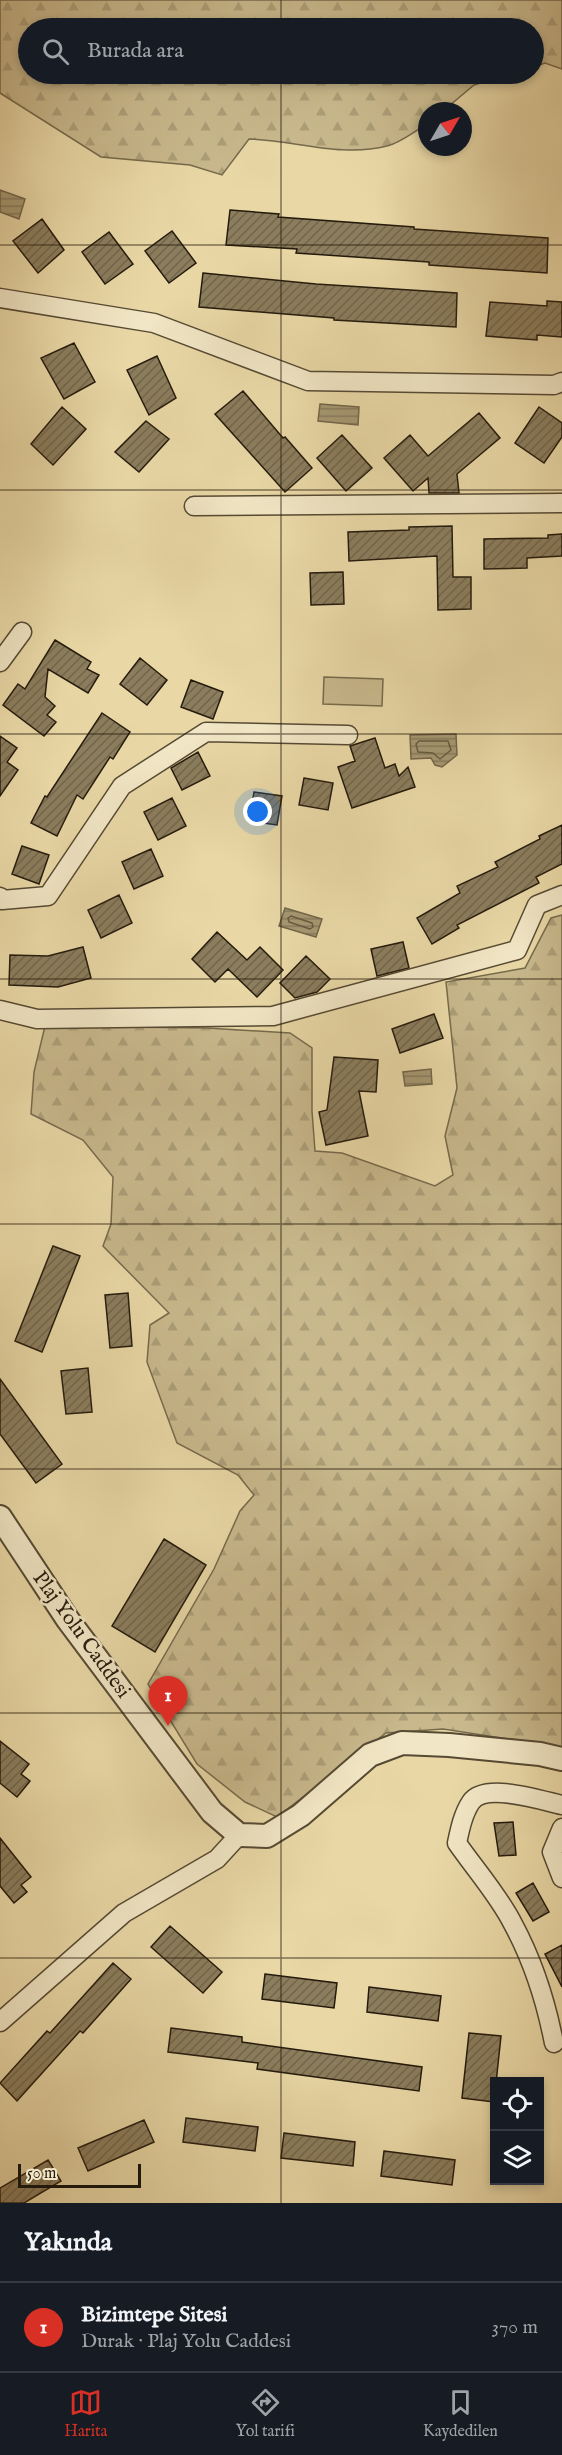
<!DOCTYPE html>
<html lang="tr">
<meta charset="utf-8">
<style>
:root{--surface:#171b24;--page:#20242c;--text:#f1f3f6;--muted:#9ea1a6;--line:#363941;--accent:#d93025}
body{margin:0;font-family:"IM FELL English",serif;background:var(--page);color:var(--text)}
.controls{position:absolute;right:18px;bottom:18px;display:grid;overflow:hidden;border-radius:0px;box-shadow:0 3px 9px #0003}
.controls button{width:54px;height:54px;display:grid;place-items:center;padding:0;border:0;border-bottom:2px solid var(--line);background:var(--surface);color:var(--text);font:30px sans-serif}
.compass{position:absolute;left:418px;top:102px;width:54px;height:54px;border-radius:50%;background:var(--surface);box-shadow:0 3px 9px #0003;rotate:51deg}
.scale{position:absolute;left:18px;bottom:15px;width:123px;box-sizing:border-box;padding-left:6px;border:3px solid #251b0d;border-top:0;font-size:16px;line-height:21px;white-space:nowrap;color:#251b0d;-webkit-text-stroke:4px #f1e6c5;paint-order:stroke}
.you{position:absolute;left:258px;top:812px;width:21px;height:21px;margin:-15px;border:4px solid #fff;border-radius:50%;background:#1a73e8;box-shadow:0 0 0 9px #1a73e833}
.badge{display:grid;place-items:center;width:39px;height:39px;border-radius:50%;background:var(--accent);color:#fff;font-size:20px;font-weight:700}
.pin{position:absolute;translate:-50% -50px;filter:drop-shadow(0 2px 3px #0008)}
.pin::after{content:'';position:absolute;top:32px;width:21px;height:18px;background:inherit;clip-path:polygon(0 0,100% 0,50% 100%)}
.list{margin:0;padding:0;list-style:none}
h2{display:flex;justify-content:space-between;align-items:center;height:78px;margin:0;padding:0 24px;font-size:26px}
h2 small{font-size:20px;font-weight:400;color:var(--muted)}
.list li{display:grid;grid-template-columns:39px 1fr auto;gap:18px;align-items:center;box-sizing:border-box;height:90px;padding:0 24px;border-top:2px solid var(--line)}
.list b{display:block;font-size:22px;white-space:nowrap}
.list p{margin:0;font-size:20px;white-space:nowrap;color:var(--muted)}
.list em{font-size:20px;font-style:normal;color:var(--muted)}
.icon{flex:none;width:33px;height:33px;fill:none;stroke:currentColor;stroke-width:2;stroke-linecap:round;stroke-linejoin:round}
.map{position:relative;flex:none;width:562px;height:2203px;overflow:hidden}
.search{position:absolute;background:var(--surface);box-shadow:0 3px 9px #0003;left:18px;right:18px;top:18px;height:66px;display:flex;align-items:center;gap:15px;box-sizing:border-box;padding:0 21px;border-radius:33px;color:var(--muted);font-size:22px}
.sheet{height:168px;background:var(--surface)}
nav{display:flex;justify-content:space-around;align-items:center;box-sizing:border-box;height:84px;border-top:2px solid var(--line);background:var(--surface);font-size:16px;color:var(--muted)}
nav a{display:grid;justify-items:center;gap:3px}
nav .on{color:var(--accent)}
.map>svg:first-child{display:block}
.forest{fill:url(#forest-firs);stroke:#766a4c;stroke-width:1.5}
.pitch{fill:#c8b88c;stroke:#766a4c;stroke-width:1.5}
.water{fill:url(#water-rules);stroke:#72664a;stroke-width:1.5}
.lines{fill:none;stroke-linecap:round;stroke-linejoin:round}
.shore{stroke:#665a40;stroke-width:1.5}
.building{fill:url(#building-hatch);stroke:#251b0d;stroke-width:1.5}
.minor-casing{stroke:#564a33;stroke-width:21}
.tertiary-casing{stroke:#564a33;stroke-width:26}
.minor{stroke:#f1e6c5;stroke-width:18}
.tertiary{stroke:#f1e6c5;stroke-width:22}
.grid{fill:none;stroke:#251b0d;stroke-width:1.5;stroke-opacity:0.55}
.labels{text-anchor:middle;dominant-baseline:central;stroke-width:5;stroke-linejoin:round;paint-order:stroke}
.street-label{font-size:21px;fill:#251b0d;stroke:#f1e6c5}
</style>
<div class="map">
<svg width="562" height="2203" viewBox="0 0 562 2203">
<defs>
<pattern id="forest-firs" width="22" height="20" patternUnits="userSpaceOnUse" patternTransform="scale(1.5)"><rect width="22" height="20" fill="#c8b88c"/><path d="M5 1l3.5 6h-7zM16 11l3.5 6h-7z" fill="#ac9e78"/></pattern>
<pattern id="water-rules" width="6" height="5" patternUnits="userSpaceOnUse" patternTransform="scale(1.5)"><rect width="6" height="5" fill="#a69872"/><path d="M0 2.5h6" fill="none" stroke="#877b5c"/></pattern>
<pattern id="building-hatch" width="6" height="6" patternUnits="userSpaceOnUse" patternTransform="scale(1.5)"><rect width="6" height="6" fill="#8b7d5d"/><path d="M-1 1l2-2M0 6l6-6M5 7l2-2" fill="none" stroke="#71664b"/></pattern>
</defs>
<rect width="100%" height="100%" fill="#e9d8a6"/>
<filter id="stains"><feTurbulence type="fractalNoise" baseFrequency=".00333" numOctaves="4"/><feColorMatrix values="0 0 0 0 .2 0 0 0 0 .09 0 0 0 0 .02 0 0 0 .5 -.17"/></filter>
<radialGradient id="worn" r=".72"><stop offset=".6" stop-color="#630" stop-opacity="0"/><stop offset="1" stop-color="#630" stop-opacity=".3"/></radialGradient>
<path class="forest" d="M0,0H562V69L545,63L534,67V28H28V74H511L474,85L443,111H427V124C415,131 400,143 387,146C341,158 294,140 249,139L222,175L190,165L101,157L0,93Z
M562,915V1747L443,1729L386,1733L277,1817L245,1802L197,1764L148,1684L214,1569L240,1511L254,1495L238,1475L177,1443L147,1362L150,1325L169,1313L103,1246L111,1224L113,1177L83,1140L31,1114L34,1072L45,1026L207,1028L290,1033L312,1048V1111L315,1151L342,1153L435,1186L453,1175L445,1136L457,1088L446,982L525,968L551,918Z"/>
<path class="pitch" d="M324,677L383,679L382,706L323,704Z"/>
<path class="water" d="M0,190L25,199L19,219L0,212Z
M320,404L359,407L358,425L318,421Z
M456,734L457,755L442,767L435,765L431,758L411,759L410,735Z
M285,908L322,919L316,937L279,926Z
M431,1069L432,1084L405,1086L403,1072Z"/>
<g class="lines">
<path class="shore" d="M419,741H448L451,750L440,759L433,753L418,752L416,744Z
M291,916L312,923L313,927L310,929L289,922L288,918Z"/>
</g>
<path class="building" d="M230,210L279,214L278,217L414,227V229L548,238L547,273L429,265V262L296,253L297,249L226,245Z
M42,219L64,250L38,273L13,241Z
M172,231L196,263L169,283L145,251Z
M109,232L133,264L105,284L82,252Z
M203,273L316,284L457,293L456,327L334,320V318L199,307Z
M547,301L562,302V337L537,335V340L486,336L490,302L547,306Z
M74,343L95,382L64,399L41,358Z
M157,356L176,398L149,415L127,370Z
M243,391L283,438L285,437L312,468L285,492L215,414Z
M62,407L86,429L53,465L31,444Z
M539,407L562,423V437L544,463L515,443Z
M479,413L500,438L457,474L459,493H429L428,478L413,491L384,458L410,435L428,456Z
M146,421L169,439L139,472L115,452Z
M342,435L372,468L346,491L317,458Z
M452,526L453,577H471V609L438,610L437,556L349,561L348,532L409,530V527Z
M562,534V556L527,558V568L484,569V539L548,538V535Z
M343,572L344,604L311,605L310,573Z
M55,640L91,662L87,669L99,675L88,693L48,669L45,697L55,706L47,715L56,722L44,736L3,705L18,684L25,689Z
M140,658L167,680L147,705L120,684Z
M191,680L223,692L213,719L181,707Z
M102,713L130,732L113,759L110,757L83,799L77,795L57,836L31,823L45,796L47,797Z
M0,736L17,748L7,762L18,770L0,796Z
M375,738L385,768L395,764L399,776L408,767L415,787L352,808L338,767L355,761L350,746Z
M198,752L210,776L182,790L171,768Z
M304,778L333,783L328,810L299,805Z
M254,792L282,796L277,825L249,821Z
M172,798L186,826L158,840L144,812Z
M562,825V864L536,877L539,883L457,925L459,928L432,944L417,918L460,893L457,886L498,867L495,862L540,839L539,836Z
M22,846L49,855L39,884L12,874Z
M151,849L163,876L134,889L122,862Z
M119,895L132,923L101,938L88,910Z
M217,932L247,960L260,947L283,970L257,997L228,969L215,982L192,959Z
M403,942L409,968L377,976L371,949Z
M83,947L91,978L58,987L9,985L10,955L48,956Z
M306,956L330,979L317,992L295,998L280,983Z
M434,1014L443,1038L400,1053L392,1029Z
M334,1057L378,1060L376,1092L359,1091L368,1136L326,1145L319,1112L327,1110Z
M53,1246L80,1256L42,1352L15,1341Z
M128,1293L132,1346L110,1348L105,1295Z
M88,1368L92,1412L66,1414L61,1371Z
M0,1379L62,1464L36,1483L0,1434Z
M164,1539L206,1565L155,1652L112,1626Z
M0,1741L29,1764L21,1774L30,1781L17,1797L0,1783Z
M513,1822L516,1855L499,1856L494,1823Z
M0,1838L31,1877L21,1885L27,1892L14,1903L0,1886Z
M533,1883L549,1912L533,1921L516,1893Z
M170,1926L222,1972L203,1993L151,1947Z
M562,1945V1987L545,1954Z
M113,1963L131,1979L83,2033L80,2031L17,2101L0,2083L47,2031L50,2033Z
M265,1974L337,1983L334,2008L262,1999Z
M369,1987L441,1996L438,2021L367,2012Z
M171,2028L242,2037V2042L422,2067L419,2091L257,2069L258,2063L168,2052Z
M469,2033L501,2036L494,2102L462,2098Z
M186,2118L258,2127L255,2151L183,2142Z
M144,2120L154,2142L88,2171L78,2148Z
M284,2133L355,2142L353,2166L281,2158Z
M384,2151L455,2160L452,2185L381,2176Z
M48,2160L61,2181L24,2203H0V2188Z"/>
<g class="lines">
<defs>
<path id="minor" d="M0,298L154,323L308,381L554,385L562,382
M194,506L562,503
M0,662L22,632
M0,897L2,900L48,896L122,786L206,732L348,735
M0,1010L37,1019L273,1016L517,950L537,905L562,895
M562,1828L552,1852L562,1878
M0,2022L124,1913L217,1859L239,1835
M554,2043C546,2002 533,1961 513,1924C499,1896 475,1869 457,1843C460,1829 463,1814 471,1802C485,1782 540,1800 562,1805"/>
<path id="tertiary" d="M0,1517L68,1620L212,1812L239,1835L267,1836L301,1815L370,1755L402,1743L449,1745L540,1754L562,1759"/>
</defs>
<use href="#minor" class="minor-casing"/>
<use href="#tertiary" class="tertiary-casing"/>
<use href="#minor" class="minor"/>
<use href="#tertiary" class="tertiary"/>
</g>
<path class="grid" d="M281,0V28M281,74V2203M0,245H562M0,490H562M0,734H562M0,979H562M0,1224H562M0,1469H562M0,1713H562M0,1958H562"/>
<g class="labels">
<g class="street-label">
<text transform="translate(81 1635) rotate(54)">Plaj Yolu Caddesi</text>
</g>
</g>
<rect width="100%" height="100%" filter="url(#stains)"/>
<rect width="100%" height="100%" fill="url(#worn)"/>
</svg>
<div class="controls">
<button><svg class="icon" aria-label="locate" viewBox="0 0 24 24"><circle cx="12" cy="12" r="6"/><path d="M12 2v4M12 18v4M2 12h4M18 12h4"/></svg></button>
<button><svg class="icon" aria-label="layers" viewBox="0 0 24 24"><path d="M12 4l9 5-9 5-9-5zM3 14l9 5 9-5"/></svg></button>
</div>
<svg class="compass" viewBox="-18 -18 36 36"><path d="M0-13l5 13h-10z" fill="#e53935"/><path d="M0 13l5-13h-10z" fill="#9ea1a6"/></svg>
<div class="scale">50 m</div>
<div class="you"></div>
<div class="pin badge" style="left:168px;top:1726px">1</div>
<div class="search"><svg class="icon" aria-label="search" viewBox="0 0 24 24"><circle cx="10" cy="10" r="6"/><path d="M15 15l6 6"/></svg>Burada ara</div>
</div>
<section class="sheet">
<h2>Yakında<small></small></h2>
<ul class="list">
<li><span class="badge">1</span><div><b>Bizimtepe Sitesi</b><p>Durak · Plaj Yolu Caddesi</p></div><em>370 m</em></li>
</ul>
</section>
<nav>
<a class="on"><svg class="icon" aria-label="map" viewBox="0 0 24 24"><path d="M3 6l6-2 6 2 6-2v14l-6 2-6-2-6 2zM9 4v14M15 6v14"/></svg>Harita</a>
<a><svg class="icon" aria-label="directions" viewBox="0 0 24 24"><path d="M12 3l9 9-9 9-9-9zM9 14v-3h6M13 9l2 2-2 2"/></svg>Yol tarifi</a>
<a><svg class="icon" aria-label="saved" viewBox="0 0 24 24"><path d="M7 4h10v16l-5-4-5 4z"/></svg>Kaydedilen</a>
</nav>
